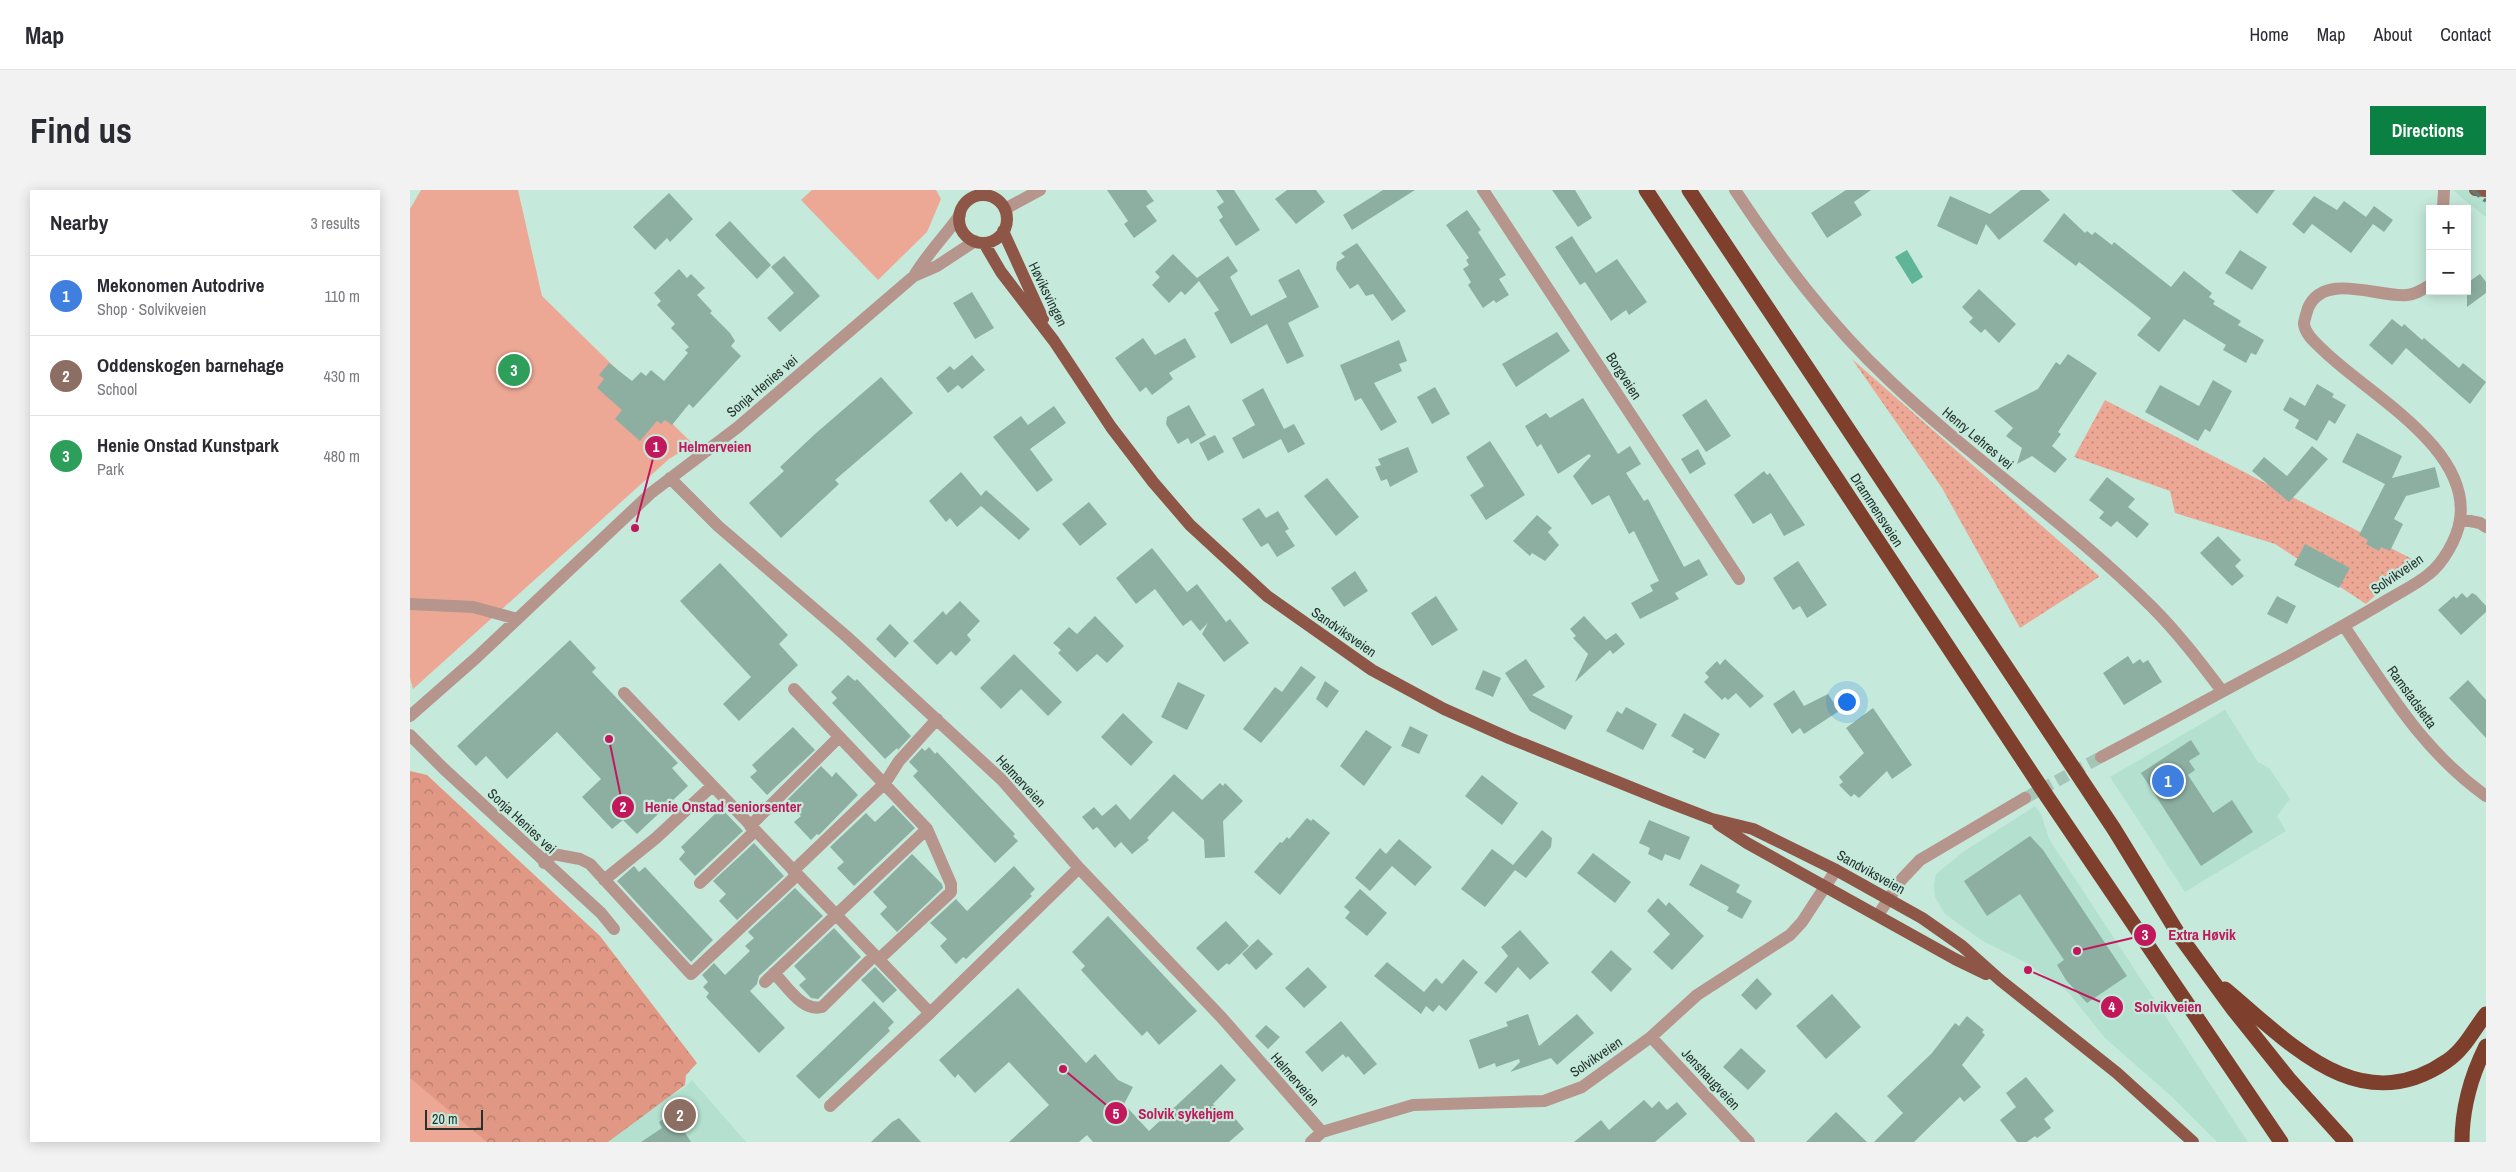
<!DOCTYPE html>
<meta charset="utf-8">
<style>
:root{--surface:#fff;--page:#f2f2f3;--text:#2b2b33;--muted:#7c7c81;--line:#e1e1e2;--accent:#0b8043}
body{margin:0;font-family:"Archivo Narrow",sans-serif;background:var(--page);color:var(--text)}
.controls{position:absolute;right:15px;top:15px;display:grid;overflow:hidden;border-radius:0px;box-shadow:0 2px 12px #0003}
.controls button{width:45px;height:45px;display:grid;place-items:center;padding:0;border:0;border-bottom:1px solid var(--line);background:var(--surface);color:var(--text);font:25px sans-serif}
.scale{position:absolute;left:15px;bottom:12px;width:58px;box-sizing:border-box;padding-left:5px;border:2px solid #25332e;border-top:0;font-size:14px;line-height:18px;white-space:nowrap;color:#25332e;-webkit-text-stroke:4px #c5eadb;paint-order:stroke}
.you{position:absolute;left:1436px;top:511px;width:18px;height:18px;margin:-12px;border:4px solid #fff;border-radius:50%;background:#1a73e8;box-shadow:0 0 0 8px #1a73e833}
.badge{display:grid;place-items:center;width:32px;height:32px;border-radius:50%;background:var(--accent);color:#fff;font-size:16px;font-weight:700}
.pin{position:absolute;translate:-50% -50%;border:2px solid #fff;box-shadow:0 1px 5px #0006}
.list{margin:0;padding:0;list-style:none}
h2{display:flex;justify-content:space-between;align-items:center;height:65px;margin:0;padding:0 20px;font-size:21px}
h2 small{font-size:16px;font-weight:400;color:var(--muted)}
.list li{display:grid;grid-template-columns:32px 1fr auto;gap:15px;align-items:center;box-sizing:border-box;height:80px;padding:0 20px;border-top:1px solid var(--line)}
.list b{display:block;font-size:19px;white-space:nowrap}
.list p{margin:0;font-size:16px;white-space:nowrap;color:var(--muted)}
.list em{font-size:16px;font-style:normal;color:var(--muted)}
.map{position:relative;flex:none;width:2076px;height:952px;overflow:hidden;border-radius:0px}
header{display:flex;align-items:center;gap:30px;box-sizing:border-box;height:70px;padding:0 25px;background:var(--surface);border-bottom:1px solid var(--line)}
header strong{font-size:24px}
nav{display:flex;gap:28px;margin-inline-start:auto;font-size:18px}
.intro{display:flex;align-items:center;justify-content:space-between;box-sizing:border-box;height:120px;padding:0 30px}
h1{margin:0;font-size:35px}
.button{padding:12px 22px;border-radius:0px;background:var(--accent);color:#fff;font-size:18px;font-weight:700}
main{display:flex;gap:30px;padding:0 30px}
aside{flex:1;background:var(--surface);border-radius:0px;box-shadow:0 2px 12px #0003}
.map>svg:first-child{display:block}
.built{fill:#b3e0cf}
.grass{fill:url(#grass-dots)}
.forest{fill:url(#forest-crowns)}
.park{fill:#eca895}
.water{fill:#60b498}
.building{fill:#8cafa2}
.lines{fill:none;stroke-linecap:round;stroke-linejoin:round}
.minor-tunnel{stroke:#a5c5b8;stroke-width:12;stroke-dasharray:12 6;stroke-linecap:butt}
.minor{stroke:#b6958c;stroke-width:12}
.major{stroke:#8e5646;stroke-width:12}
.highway{stroke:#7e3f2d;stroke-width:15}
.rail{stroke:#637a72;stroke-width:4;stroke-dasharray:10 5;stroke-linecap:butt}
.labels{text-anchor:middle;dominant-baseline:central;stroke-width:4.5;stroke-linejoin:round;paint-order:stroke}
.street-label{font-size:14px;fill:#25332e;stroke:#c5eadb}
.leader{fill:none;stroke:#c2185b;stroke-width:2}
.callout-dot{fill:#c2185b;stroke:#c5eadb;stroke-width:2}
.mark-label{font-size:15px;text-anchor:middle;font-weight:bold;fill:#fff}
.callout-label{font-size:15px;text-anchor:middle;font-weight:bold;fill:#c2185b;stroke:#c5eadb;stroke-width:4.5;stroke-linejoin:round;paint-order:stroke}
</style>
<header>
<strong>Map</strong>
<nav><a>Home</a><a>Map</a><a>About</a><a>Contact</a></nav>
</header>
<div class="intro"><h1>Find us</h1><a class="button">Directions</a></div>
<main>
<aside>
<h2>Nearby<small>3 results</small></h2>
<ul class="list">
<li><span class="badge" style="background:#3f7fe0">1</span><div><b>Mekonomen Autodrive</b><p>Shop · Solvikveien</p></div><em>110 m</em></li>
<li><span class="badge" style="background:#8d6e63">2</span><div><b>Oddenskogen barnehage</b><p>School</p></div><em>430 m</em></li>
<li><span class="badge" style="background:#2e9e5b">3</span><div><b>Henie Onstad Kunstpark</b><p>Park</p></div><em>480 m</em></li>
</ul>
</aside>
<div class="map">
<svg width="2076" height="952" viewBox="0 0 2076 952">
<defs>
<pattern id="grass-dots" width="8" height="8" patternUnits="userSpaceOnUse" patternTransform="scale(1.25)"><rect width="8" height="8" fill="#eca895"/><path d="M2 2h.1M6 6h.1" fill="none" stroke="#bf897a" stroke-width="1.8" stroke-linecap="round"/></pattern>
<pattern id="forest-crowns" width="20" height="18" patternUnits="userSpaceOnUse" patternTransform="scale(1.25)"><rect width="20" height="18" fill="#e09783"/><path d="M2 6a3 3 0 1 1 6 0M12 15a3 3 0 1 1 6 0" fill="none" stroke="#b57c6c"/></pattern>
</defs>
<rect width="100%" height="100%" fill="#c5eadb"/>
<path class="built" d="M2043,0H2076V27L2059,14Z
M1815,520L1848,572L1859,578L1880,609L1867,626L1876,641L1775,702L1700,587Z
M1625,616L1631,624L1639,649L1838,952H1807L1761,906L1695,848L1658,802L1615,772L1571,750L1535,724L1525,707L1524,695L1526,684L1553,662Z
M282,890L336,952H179L274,898Z"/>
<path class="grass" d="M1442,169L1689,386V387L1610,438L1532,298Z
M1695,210L2004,370L1956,414L1865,354L1765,323L1760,301L1664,267Z"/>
<path class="forest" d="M0,581L17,585L190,746L287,873L276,885L275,895L198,952H51L0,905Z"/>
<path class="park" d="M11,0H108L132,106L283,254L259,269L3,499L0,488V19Z
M402,0H526L531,9L517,42L468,90L391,10Z
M0,888L77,952H0Z"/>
<path class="water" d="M1497,60L1513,87L1502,94L1485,67Z"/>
<path class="building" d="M697,0H736L744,11L736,16L747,31L724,48L714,34L718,31Z
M806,0H824L850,40L826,56L809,30L813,27L807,17L814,12Z
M877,0H906L915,12L886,34L865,9Z
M973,0H1005L942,40L933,25Z
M1142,0H1165L1182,28L1168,37Z
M1436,0H1461L1444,12L1452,25L1417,48L1401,23Z
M1611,0H1630L1640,10L1589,50L1576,34L1567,55L1527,36L1540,6L1580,24Z
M1821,0H1865L1847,24Z
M259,3L283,29L260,52L257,48L245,60L223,37Z
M1904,6L1927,20L1934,11L1956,27L1964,16L1983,30L1974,42L1963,34L1941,63L1902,34L1894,44L1882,34Z
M1057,20L1071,40L1068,42L1096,85L1089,89L1099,105L1086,113L1084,110L1073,118L1058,95L1061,92L1053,79L1059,75L1056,70L1059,68L1036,35Z
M1654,23L1675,43L1677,41L1682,45L1685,42L1702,55L1704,52L1761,97L1774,81L1802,103L1799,107L1805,111L1803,114L1831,131L1828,135L1854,150L1846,165L1841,163L1836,173L1813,160L1816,155L1774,129L1749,162L1727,145L1741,128L1669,72L1666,76L1633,51Z
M320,31L361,75L347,89L305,45Z
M1162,46L1186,83L1207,69L1237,112L1219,125L1216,120L1201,131L1175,92L1170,95L1145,57Z
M947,53L996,121L982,131L963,104L956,106L948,94L940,99L926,79L927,72L935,67L931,63Z
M1830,60L1857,77L1842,100L1815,83Z
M763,64L787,88L818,66L828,81L820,87L841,126L877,107L868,90L889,79L909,117L878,133L894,166L877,174L857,134L821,154L804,123L809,120L789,91L775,105L771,101L759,113L742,95L750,87L745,82Z
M374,66L410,106L370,142L357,128L384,103L361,77Z
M269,79L277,88L281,84L295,98L287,105L302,121L300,123L320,143L325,151L321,156L331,166L283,218L279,214L262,235L255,230L251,234L247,231L230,251L205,229L212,220L187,198L194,189L189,185L199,173L222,191L231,182L236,186L241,180L254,191L278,163L275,160L279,157L261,138L265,134L247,115L251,111L244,103Z
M2070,84L2076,92V103L2057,117V93Z
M1569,99L1606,134L1589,153L1575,139L1571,143L1559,132L1563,128L1552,117Z
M562,102L584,138L565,149L543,113Z
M1982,129L1992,137L1994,134L2012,150L2014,148L2049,178L2053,173L2076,192L2060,214L1996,158L1982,175L1959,155Z
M1147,142L1160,161L1106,197L1092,174Z
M733,148L745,165L775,148L786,167L759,183L763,189L742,205L736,197L730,202L705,168Z
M989,150L997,171L989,174L992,181L964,193L987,232L971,241L951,208L945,211L930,175Z
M1658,164L1687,183L1648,242L1651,244L1642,256L1657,269L1645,283L1622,266L1607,274L1612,258L1596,246L1603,238L1584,221L1628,199L1646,172L1650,175Z
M562,165L575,180L552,199L548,195L538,203L526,188L540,176L544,180Z
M471,187L503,223L425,290L429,294L371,348L339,313L374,281L370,277L405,244Z
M1803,190L1822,201L1800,242L1795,239L1788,251L1735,222L1750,195L1789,216Z
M1907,194L1924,204L1922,207L1936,215L1925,234L1919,230L1907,251L1885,238L1889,230L1873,220L1880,207L1895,216Z
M1025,197L1040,224L1022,234L1007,207Z
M853,198L874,239L884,234L895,254L878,263L871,249L833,269L822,248L845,235L832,210Z
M1173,208L1208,264L1220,256L1231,274L1216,283L1234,311L1238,309L1274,377L1289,369L1298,385L1265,403L1269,409L1230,429L1221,413L1243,401L1240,395L1249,391L1224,341L1219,344L1199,305L1182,315L1163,286L1181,266L1179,264L1148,284L1131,254L1127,257L1115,236L1136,223L1140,228Z
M1296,209L1321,246L1296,262L1272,225Z
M779,215L796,245L781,254L778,248L768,254L756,234L757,227Z
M644,216L656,233L620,259L643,290L627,302L583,247L611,226L618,235Z
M1947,243L1992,266L1982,288L2025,277L2030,297L1996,306L1984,329L1993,334L1980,361L1971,357L1969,361L1956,354L1958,350L1949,345L1975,294L1932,272Z
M805,245L814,262L798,271L789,253Z
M1080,251L1115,305L1076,330L1060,305L1074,296L1056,267Z
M1902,256L1918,269L1879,312L1842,281L1854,267L1877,286Z
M998,257L1008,282L980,297L977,289L971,291L965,277L971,275L968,269Z
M1288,259L1296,274L1280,284L1271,269Z
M1354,281L1357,285L1360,283L1395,335L1374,346L1361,323L1343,334L1324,305Z
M551,282L571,306L576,300L620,339L609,350L571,316L547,337L540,328L536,332L519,311Z
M1697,287L1725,309L1718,317L1739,334L1727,348L1707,331L1701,337L1689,328L1694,322L1679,310Z
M917,288L949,327L926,346L894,306Z
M679,312L697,334L670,356L652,334Z
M849,318L856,328L868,321L879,339L875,341L885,356L867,367L858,353L851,357L832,329Z
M1127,325L1142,338L1138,342L1149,355L1135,371L1122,363L1120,366L1103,351Z
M1808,346L1831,370L1825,376L1834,386L1822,396L1790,363Z
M1895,354L1940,378L1929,398L1884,375Z
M742,358L777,402L787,394L816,432L820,429L839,453L814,472L792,444L798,433L790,441L781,430L773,436L745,399L726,414L706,388Z
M1388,371L1417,415L1397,428L1390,416L1383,420L1363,388Z
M310,373L378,445L369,454L388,475L329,531L313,514L341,487L270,411Z
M945,381L958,401L934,417L921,398Z
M2052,403L2057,408L2062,403L2066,405L2076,416V422L2051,445L2028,420L2044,406L2046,409Z
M1026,406L1048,440L1022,456L1001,423Z
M1867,406L1886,416L1877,434L1857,424Z
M550,411L570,431L557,445L561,450L546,466L541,461L527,475L503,451L533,421L536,425Z
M685,426L714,456L697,473L687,464L667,482L648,463L651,460L643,453L659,437L667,444Z
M1174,426L1196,450L1206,443L1215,454L1203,464L1200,460L1165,492L1178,464L1163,448L1166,446L1160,439Z
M480,434L499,453L485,468L466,449Z
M160,450L186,478L182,482L268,573L262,578L278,596L227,644L213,630L202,639L172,607L191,589L147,542L97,589L76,566L66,576L47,556Z
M604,464L652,512L638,526L611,499L591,519L570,498Z
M1718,466L1723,474L1730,469L1733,473L1738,470L1752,492L1714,515L1693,483Z
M1116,469L1135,497L1122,505L1163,526L1155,540L1120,521L1095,483Z
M1315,469L1354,506L1340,518L1326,503L1318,510L1315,507L1312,510L1294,492L1299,487L1295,483L1307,471L1310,475Z
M891,476L906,487L851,553L833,539L865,497L872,502Z
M1073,480L1091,488L1083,507L1065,499Z
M438,485L445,491L447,489L501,546L488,560L487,558L475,569L422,513L427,508L421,502Z
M2058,490L2076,510V548L2039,508Z
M915,491L929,501L917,518L906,509Z
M768,492L795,505L777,540L751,527Z
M1384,500L1394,516L1418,504L1429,521L1394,544L1390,538L1382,544L1363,514Z
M1216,517L1247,534L1233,560L1196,541L1207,521L1212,524Z
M1463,518L1502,575L1482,589L1477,581L1449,608L1444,604L1441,607L1429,595L1433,592L1429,587L1454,563L1436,538Z
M713,523L743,552L721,576L691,547Z
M1274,523L1310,544L1295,569L1282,562L1284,559L1261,546Z
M1000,536L1018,545L1009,564L991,556Z
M383,537L405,560L357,605L340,587L347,581L342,575Z
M956,540L982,557L954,596L930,576Z
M1781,550L1790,564L1779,571L1785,580L1778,585L1803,623L1822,610L1843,642L1791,676L1731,583Z
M519,557L525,564L527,562L605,644L603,646L608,651L585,673L503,586L508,581L499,572L512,558L515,561Z
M411,576L422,587L426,582L448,605L409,645L407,644L401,650L384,632L391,626L376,611Z
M764,584L792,610L810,593L813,596L815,593L833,611L813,631L815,667L795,668L794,650L763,621L737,648L739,650L722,664L711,652L705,658L687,637L683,640L672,627L684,617L692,626L706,614L720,630Z
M1072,585L1108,613L1092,635L1055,606Z
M483,615L505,638L444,696L427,678L434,672L420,657L456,623L465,632Z
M311,618L333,641L285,686L269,669L275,662L271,657Z
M897,628L901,631L903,629L920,643L870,705L844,682L870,652L872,653L877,647L879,649Z
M1239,630L1280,647L1270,670L1255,664L1252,671L1238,664L1240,658L1229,653Z
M1132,640L1142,648L1141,657L1116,688L1105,680L1075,717L1051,699L1082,659L1103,675Z
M1620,646L1633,660L1717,786L1677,813L1656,790L1647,775L1654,770L1610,704L1577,726L1554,691Z
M989,649L1022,677L1005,696L982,676L960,701L945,688L970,658L976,664Z
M344,653L374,686L327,730L309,711L316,704L303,691Z
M1183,663L1221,692L1205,713L1167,683Z
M502,664L532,694L533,698L487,742L470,724L477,717L463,702Z
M1291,674L1330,695L1326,702L1342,711L1332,729L1317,721L1319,717L1279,695Z
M224,676L229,682L235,677L303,750L281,772L207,691Z
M604,676L625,699L620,704L622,706L556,769L553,767L546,774L530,756L537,749L520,733L546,709L557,721Z
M385,698L413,726L349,786L347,794L340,801L375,838L349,863L296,807L299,803L293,797L298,792L292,785L304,773L315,785L340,761L335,756L344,748L338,742Z
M950,699L977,723L957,746L935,728L940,722L934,717Z
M1248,708L1256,716L1259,712L1294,746L1262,780L1243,762L1260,744L1237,721Z
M698,726L787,821L749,855L737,841L732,846L690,801L671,780L675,776L662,762Z
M816,731L839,756L819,775L817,773L808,781L786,758Z
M424,738L451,767L408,809L401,808L389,795L396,789L384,776Z
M1110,740L1139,773L1120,790L1108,777L1086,803L1074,793L1098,766L1091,757Z
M848,749L863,764L846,780L832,764Z
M1201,760L1222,779L1201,802L1181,782Z
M1053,769L1068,782L1036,821L1029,815L1023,822L1016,816L1011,824L964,786L977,772L1014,802L1026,788L1032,794Z
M465,777L487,800L473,813L451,790Z
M898,777L917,797L894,818L875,798Z
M1347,788L1362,804L1346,820L1331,805Z
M608,798L676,873L685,864L708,890L723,897L714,914L739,941L811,874L826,890L803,914L818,930L823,926L834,939L819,952H683L677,945L669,952H599L639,915L599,872L565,903L548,884L545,888L529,870Z
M1422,804L1451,837L1416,869L1386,836Z
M464,811L484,832L478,838L480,841L409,909L386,886Z
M1118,824L1129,856L1167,824L1184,843L1147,875L1141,868L1100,882L1110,872L1109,869L1086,877L1085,873L1069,879L1059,850L1098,836L1096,832Z
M1557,826L1574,840L1572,842L1575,845L1552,875L1571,897L1554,912L1550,907L1504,952H1464L1493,923L1477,906L1522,863L1545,833L1549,836Z
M931,831L967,874L954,885L938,866L936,868L933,864L912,882L895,862Z
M856,835L870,847L858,859L845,846Z
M1331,858L1356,881L1338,900L1313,877Z
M1616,887L1644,921L1634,929L1641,938L1627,948L1625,946L1617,952H1607L1590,930L1606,917L1596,903Z
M1234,910L1242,918L1249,911L1257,920L1267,912L1277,924L1245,952H1164L1191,930L1199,940Z
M1426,922L1457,952H1396Z
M262,923L281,952H231L252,938L249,932Z
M489,928L511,952H461L482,932Z"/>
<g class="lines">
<path class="minor-tunnel" d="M1615,608L1691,567"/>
<path class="minor" d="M1073,0L1329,389
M1325,0C1370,68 1419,134 1479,190C1563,270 1660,335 1742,417C1768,443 1790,472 1812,501
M595,19L630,0
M2033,19L2034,0
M504,86L527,76L565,51
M260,288L308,336L436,446L592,590L669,678L812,828L912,942
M2050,329L2070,333L2076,337
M0,414L63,417L107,429
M1934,436C1977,500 2013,561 2076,606
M384,499L517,639L541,694V702L469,769
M214,503L520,823
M0,526L66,468L241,303L328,237L504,86C517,64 535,46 550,25
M0,545L34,579L191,723L204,739
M1691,567C1754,534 1816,499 1879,466C1913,447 1946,429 1979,409C1992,401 2007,394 2019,384C2033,373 2047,349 2050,330C2061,258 1958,204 1914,161C1907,154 1895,145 1894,134C1894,130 1897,122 1898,118C1914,81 1969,108 1997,105C2006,104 2012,100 2020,95
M340,636L429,547
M134,673L143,664L170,669L180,674L281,784L387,685
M383,681L475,593L489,571L527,529
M194,690L246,648L302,596
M290,693L345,641
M1468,725L1492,689L1510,670L1615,608
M364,783C377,796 392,822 412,817L465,765
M355,792L517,639
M1241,847L1339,952
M420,916L520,823L669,678
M901,952L912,942L1003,915L1134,911L1172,897L1241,847L1287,805L1380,745L1392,732L1426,680"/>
<path class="major" d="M2065,0L2076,1
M549 29a24 24 0 1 1 48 0a24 24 0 1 1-48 0Z
M593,41L633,129
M574,53L591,82L644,151L701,237L743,292L780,335L857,406L962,480L1034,519L1099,548L1255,611L1302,629L1343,639L1426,680L1512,728L1552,756L1590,790L1707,883L1783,952
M1308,634L1337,653L1545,769L1576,784"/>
<path class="highway" d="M1236,0L1634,602L1871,952
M1279,0L1704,639L1769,745L1823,819L1879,889L1936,952
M1815,799C1879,852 1949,932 2037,871C2054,860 2064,839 2076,824
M2052,952C2052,919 2061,886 2076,856"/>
<path class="rail" d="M2062,0L2076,11"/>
</g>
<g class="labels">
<g class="street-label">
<text transform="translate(638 104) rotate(64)">Høviksvingen</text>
<text transform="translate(1214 186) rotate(57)">Borgveien</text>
<text transform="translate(352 196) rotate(-40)">Sonja Henies vei</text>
<text transform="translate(1568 248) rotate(40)">Henry Lehres vei</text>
<text transform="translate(1467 320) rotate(57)">Drammensveien</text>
<text transform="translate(1987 384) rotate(-34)">Solvikveien</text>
<text transform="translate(934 442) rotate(35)">Sandviksveien</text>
<text transform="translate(2002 507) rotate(54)">Ramstadsletta</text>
<text transform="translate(611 591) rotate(47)">Helmerveien</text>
<text transform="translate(112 631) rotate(43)">Sonja Henies vei</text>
<text transform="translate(1461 682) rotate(29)">Sandviksveien</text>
<text transform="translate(1186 867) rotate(-34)">Solvikveien</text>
<text transform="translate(885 889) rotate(49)">Helmerveien</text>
<text transform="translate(1301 889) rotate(47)">Jenshaugveien</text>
</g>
</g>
<path class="leader" d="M225 338L246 257M199 549L213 617M1667 761L1735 745M1618 780L1702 817M653 879L706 923"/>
<g class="callout-dot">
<circle cx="225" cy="338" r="5"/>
<circle cx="199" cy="549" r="5"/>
<circle cx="1667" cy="761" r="5"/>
<circle cx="1618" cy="780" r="5"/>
<circle cx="653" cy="879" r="5"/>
<circle cx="246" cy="257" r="12"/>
<circle cx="213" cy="617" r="12"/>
<circle cx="1735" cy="745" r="12"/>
<circle cx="1702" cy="817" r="12"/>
<circle cx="706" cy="923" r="12"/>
</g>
<g class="mark-label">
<text x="246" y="262">1</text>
<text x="213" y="622">2</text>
<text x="1735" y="750">3</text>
<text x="1702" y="822">4</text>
<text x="706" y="929">5</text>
</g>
<g class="callout-label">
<text x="305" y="262">Helmerveien</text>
<text x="313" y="622">Henie Onstad seniorsenter</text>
<text x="1792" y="750">Extra Høvik</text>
<text x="1758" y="822">Solvikveien</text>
<text x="776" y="929">Solvik sykehjem</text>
</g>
</svg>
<div class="controls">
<button>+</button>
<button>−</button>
</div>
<div class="scale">20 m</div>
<div class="you"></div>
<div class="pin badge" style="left:1758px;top:591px;background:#3f7fe0">1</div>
<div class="pin badge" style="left:270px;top:925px;background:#8d6e63">2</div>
<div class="pin badge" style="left:104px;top:180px;background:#2e9e5b">3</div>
</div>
</main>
